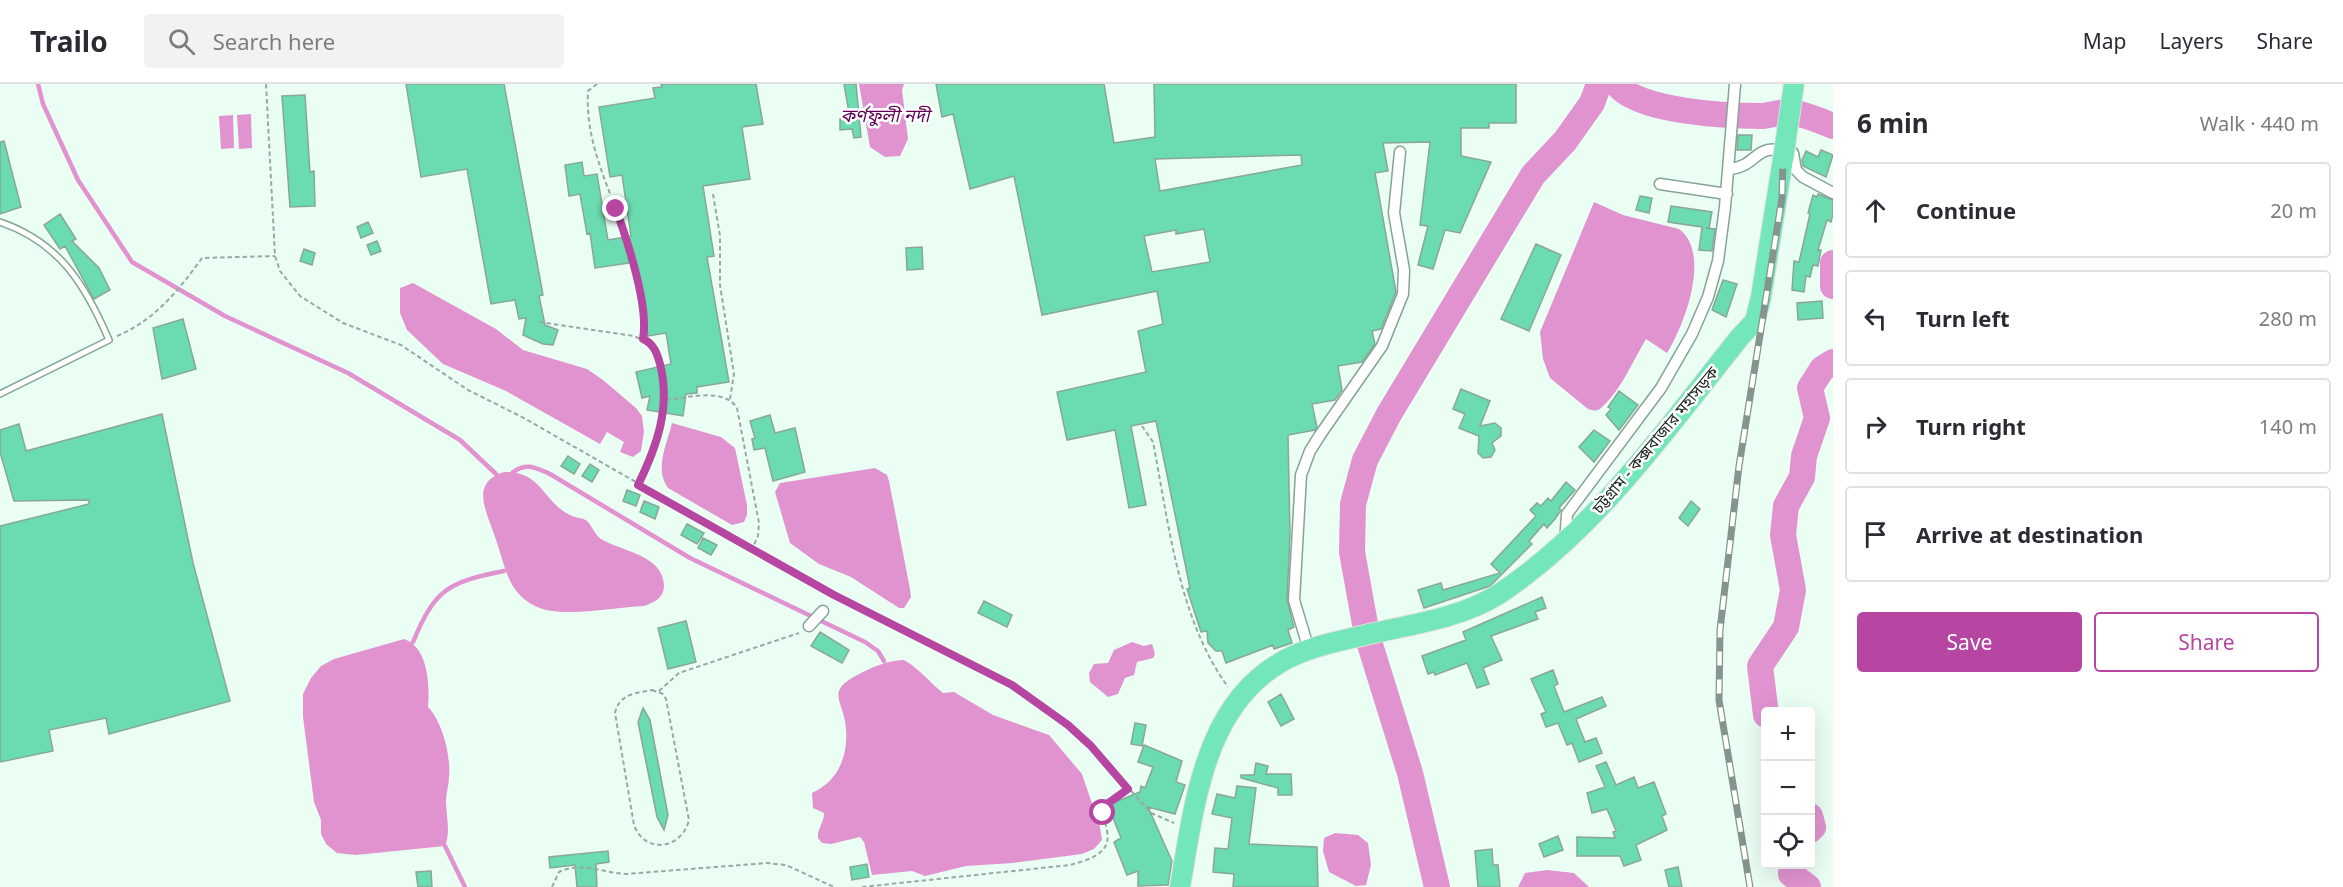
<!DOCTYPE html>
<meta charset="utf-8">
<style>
:root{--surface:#fff;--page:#f2f2f3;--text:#2b2b33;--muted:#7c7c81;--line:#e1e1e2;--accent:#b646a2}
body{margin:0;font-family:"Noto Sans","Noto Sans Bengali",sans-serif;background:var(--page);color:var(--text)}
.controls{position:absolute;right:18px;bottom:18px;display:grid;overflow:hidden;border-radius:6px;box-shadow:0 6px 24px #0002}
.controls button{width:54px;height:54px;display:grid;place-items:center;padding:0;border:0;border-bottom:2px solid var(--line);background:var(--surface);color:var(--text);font:30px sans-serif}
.stop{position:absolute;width:18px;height:18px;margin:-14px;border:4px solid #b646a2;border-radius:50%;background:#fff}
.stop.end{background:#b646a2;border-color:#fff;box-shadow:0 2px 6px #0008}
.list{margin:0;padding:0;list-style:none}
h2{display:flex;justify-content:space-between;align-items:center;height:78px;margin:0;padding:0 24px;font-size:26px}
h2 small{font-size:20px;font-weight:400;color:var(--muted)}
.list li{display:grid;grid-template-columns:39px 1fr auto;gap:18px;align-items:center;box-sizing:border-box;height:96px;margin:0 12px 12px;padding:0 12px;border:2px solid var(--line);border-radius:6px}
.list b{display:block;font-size:22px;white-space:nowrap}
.list em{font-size:20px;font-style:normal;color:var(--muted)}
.actions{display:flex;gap:12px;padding:18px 24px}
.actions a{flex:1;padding:14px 0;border:2px solid var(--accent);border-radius:6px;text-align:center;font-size:21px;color:var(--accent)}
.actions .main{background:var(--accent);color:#fff}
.icon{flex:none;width:33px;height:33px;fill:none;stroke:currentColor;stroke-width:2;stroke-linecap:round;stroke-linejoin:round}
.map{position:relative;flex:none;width:1833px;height:803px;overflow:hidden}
header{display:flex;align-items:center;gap:36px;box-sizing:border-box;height:84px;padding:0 30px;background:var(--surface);border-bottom:2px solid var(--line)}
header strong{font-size:28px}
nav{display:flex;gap:33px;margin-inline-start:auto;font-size:21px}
.search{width:420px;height:54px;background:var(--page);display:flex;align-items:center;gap:15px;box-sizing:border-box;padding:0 21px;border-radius:6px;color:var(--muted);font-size:22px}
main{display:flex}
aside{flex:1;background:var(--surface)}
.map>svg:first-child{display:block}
.water{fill:#e193d0}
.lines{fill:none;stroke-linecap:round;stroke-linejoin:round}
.stream{stroke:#e193d0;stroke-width:4.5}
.river{stroke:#e193d0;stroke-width:26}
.building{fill:#6bdbb0;stroke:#88a799;stroke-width:1.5;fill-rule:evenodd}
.lane-casing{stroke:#85a496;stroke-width:8}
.street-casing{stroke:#85a496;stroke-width:13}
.highway-casing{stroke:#dfe0e0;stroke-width:22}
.path{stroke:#98a9a1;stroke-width:2;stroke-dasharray:4.5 3;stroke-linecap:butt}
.lane{stroke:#fff;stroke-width:5}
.street{stroke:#fff;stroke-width:10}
.highway{stroke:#73e6ba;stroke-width:20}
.rail-casing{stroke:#85958e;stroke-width:7}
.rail{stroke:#fff;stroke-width:4.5;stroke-dasharray:14;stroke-linecap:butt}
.highway-bridge-casing{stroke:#dfe0e0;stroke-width:22;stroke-linecap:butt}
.highway-bridge{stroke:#73e6ba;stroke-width:20}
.route{stroke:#b646a2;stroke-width:8}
.labels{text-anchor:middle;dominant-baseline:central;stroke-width:5;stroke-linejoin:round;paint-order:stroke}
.street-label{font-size:16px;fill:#17231e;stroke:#fff}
.water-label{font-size:18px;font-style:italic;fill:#620055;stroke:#fff}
</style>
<header>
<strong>Trailo</strong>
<div class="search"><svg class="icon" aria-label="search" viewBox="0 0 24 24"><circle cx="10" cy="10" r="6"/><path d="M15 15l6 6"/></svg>Search here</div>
<nav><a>Map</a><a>Layers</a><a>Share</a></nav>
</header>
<main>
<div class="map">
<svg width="1833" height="803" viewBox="0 0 1833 803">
<rect width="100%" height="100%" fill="#eafef4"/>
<path class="water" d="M859,0H904L902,6L908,55L900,72L885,73L870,63Z
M251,30L252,64L239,65L237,31Z
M233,31L234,64L221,65L219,32Z
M1594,118L1623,131L1679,145C1712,169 1684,242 1667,269L1646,255C1633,277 1620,308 1601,324C1597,328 1593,326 1588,325L1550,294L1543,275L1540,248Z
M413,199L496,245L523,266L587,285L603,296L636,324L642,332L644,348L641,367L633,373L620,368L624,358L607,348L600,360L506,307L443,280L407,246L400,229V204Z
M672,339L721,353L735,364L747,421V431L744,438L732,441L668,404C654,385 667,360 672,339Z
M875,384L887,391L889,397L910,505L911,513L904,524H899L851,493L819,480L790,459L775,408L780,399Z
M504,388C542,387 542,417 570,431C575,434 582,433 587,437C592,442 595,451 601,455C621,467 663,471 664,501C664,514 655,518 644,522C614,523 560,535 535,522C506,508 505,479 495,453C487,428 469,399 504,388Z
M404,555C428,563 430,601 428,623C443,639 451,672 449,693C449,701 446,709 446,716C446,732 451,748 445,762L356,771L337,769L326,760L321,750V736L314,718L303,633V610L311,594L321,582L334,575Z
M1132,558L1144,562L1152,560L1155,570L1153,574L1137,578L1134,591L1125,594L1118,610L1108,613L1090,598L1089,589L1094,580L1108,579L1114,566Z
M904,576C920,585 929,598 943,609L954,608L993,631L1049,651L1082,690L1100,743L1102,756L1094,765L1082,770L1013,779L966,782L925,792L912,787L872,791L864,758L860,753L831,760L822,759L818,754C817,745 824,739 824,729L813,724L812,709C838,697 848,673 846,645C844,615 823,608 861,589C877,581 887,577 904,576Z
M1335,749L1358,751L1368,759L1371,781L1366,801L1356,802L1329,788L1323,767L1324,754Z
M1547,786L1574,789L1589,803H1518L1525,789Z"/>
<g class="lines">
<path class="stream" d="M38,0L43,20L78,96L132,178L225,232L348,289L460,356L496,390
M513,388C527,378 536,384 550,390L690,474L865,558L878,567L884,577
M413,558C435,505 448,498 504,487
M445,762L465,803"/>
<path class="river" d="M1617,0C1636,28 1729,32 1762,32C1771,31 1780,28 1789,28C1802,29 1821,37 1833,42
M1833,179V202
M1766,631L1760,582L1786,543L1793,506L1783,451L1786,422L1802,393L1804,372L1817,334L1810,304L1822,285L1833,278
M1810,732L1813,743L1810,746
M1792,780L1791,790L1808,803
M1437,803L1410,689L1367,551L1352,468L1353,420L1365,376L1389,330L1533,91L1565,57L1592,19L1599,0"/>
</g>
<path class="building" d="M406,0H504L543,211L539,212L545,241L558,246L553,261L543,260L523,251L526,234L519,235L515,216L491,220L467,85L421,93Z
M661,0H756L763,40L742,43L750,95L703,102L714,172L707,173L729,298L697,303V309L686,310L683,332L647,326L650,312L642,314L636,288L671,280L666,249L648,252L636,178L595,184L590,149L587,150L580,110L569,112L565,81L582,78L584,92L597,90L608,156L631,152L622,91L610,93L599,23L655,14L653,4L662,3Z
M844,0H856L861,53L854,54L852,45L840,46V35L850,34Z
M936,0H1104L1114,59L1155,53L1154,0H1516V39H1489V44H1461V72L1491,78L1460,149L1445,146L1433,185L1418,181L1428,142L1420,141L1430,58L1383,59L1388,87L1375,89L1396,208L1381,245L1372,247L1375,260L1362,278L1338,282L1342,306L1335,316L1312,320L1317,343L1315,346L1288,351L1290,450L1287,516L1294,543L1288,546L1292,559L1274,565L1273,561L1226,579L1222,567H1216L1208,559L1207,547L1201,548L1187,505L1190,504L1156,337L1131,342L1146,421L1129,424L1115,346L1067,356L1057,308L1146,288L1138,247L1163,240L1157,207L1042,231L1014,92L970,105L953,30L942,33ZM1301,71L1302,81L1160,107L1155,75ZM1204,145L1210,178L1152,188L1144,152L1176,146V150Z
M305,11L310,88L314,87L315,122L290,123L282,12Z
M1738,51H1752L1751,66H1737Z
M4,57L21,123L0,130V58Z
M1821,66L1833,71L1826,93L1803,82L1802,76L1806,67L1818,73Z
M1818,110L1833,116V130L1831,138L1827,136L1818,166H1821L1818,182L1813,181L1810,193L1806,192L1804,208L1792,206L1794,177L1799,178L1810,130L1808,129L1813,111L1817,113Z
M1640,112L1652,114L1649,129L1636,126Z
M1671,122L1712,128L1709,144H1706L1715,145L1712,167L1699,166L1702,143L1668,138Z
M60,130L76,155L72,157L99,184L110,206L94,215L65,162L60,165L44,141Z
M368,138L373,149L361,154L357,143Z
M377,157L381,167L371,171L367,161Z
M1536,160L1561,171L1529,247L1501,235Z
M922,163L923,185L907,186L906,164Z
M304,165L315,169L312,181L300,177Z
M1723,196L1737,200L1726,233L1712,226Z
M1822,217L1823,234L1798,236L1797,219Z
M183,235L196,285L162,295L153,244Z
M1461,305L1490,317L1480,342L1495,339L1501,344V352L1492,359L1495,366L1491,373L1483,374L1478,369L1479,352L1459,344L1465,330L1453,325Z
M1619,307L1638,321L1619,346L1606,331L1611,325L1608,323Z
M162,330L193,479L230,617L109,650L106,634L49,646L53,667L0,678V442L89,420V416L14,417L0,368V346L19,340L26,367Z
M770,331L775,349L795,344L805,388L773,397L765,364L754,366L752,355L755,354L750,337Z
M1594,346L1610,357L1594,378L1579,363Z
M568,372L580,380L574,390L561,382Z
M590,380L599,386L592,398L582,392Z
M1566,398L1575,406L1559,424L1561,426L1555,435L1547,444L1544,440L1529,457L1532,460L1490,502L1424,524L1418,506L1441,499L1443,506L1500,489L1491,480L1536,432L1530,426L1537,419L1541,422L1548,414L1551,417Z
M627,406L640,411L636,422L623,417Z
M644,417L659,423L655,435L640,428Z
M1691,417L1700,425L1688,442L1679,434Z
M687,440L704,449L697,460L681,451Z
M703,454L717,461L711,471L698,464Z
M1542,513L1546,524L1535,528L1538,535L1491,552L1502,576L1483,584L1489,600L1477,604L1467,579L1435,591L1434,588L1428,590L1422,572L1466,556L1463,548Z
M984,517L1012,531L1007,543L978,529Z
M686,537L696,578L668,585L658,544Z
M820,548L849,566L842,579L811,562Z
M1553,586L1558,600L1554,602L1564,628L1602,613L1606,622L1576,635L1585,658L1596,654L1602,669L1579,678L1572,659L1567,661L1558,639L1546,643L1541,630L1546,628L1531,595Z
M1281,610L1294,635L1281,642L1268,618Z
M643,624L650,636L668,731L664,746L657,733L638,638Z
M1135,639L1146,641L1142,662L1131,660Z
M1144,661L1182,677L1176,698L1185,701L1175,730L1148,723L1172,777L1168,801L1138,802V787L1127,791L1114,758L1121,754L1108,721L1140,708L1141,702L1145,704L1153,683L1138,678Z
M1606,678L1616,701L1634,693L1638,704L1654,698L1666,730L1662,732L1667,746L1636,761L1641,776L1624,782L1620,772H1577V753L1615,754L1613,748L1616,747L1607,725L1592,729L1587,709L1605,703L1596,682Z
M1256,679L1268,682L1266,690H1291L1292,711H1278V704L1241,694V691H1254Z
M1237,702L1256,704L1249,760L1317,763L1318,803H1233L1234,790L1213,788L1215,764L1228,765L1232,734L1212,730L1217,710L1235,714Z
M1558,752L1563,766L1544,773L1539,760Z
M1492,765L1493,781H1498L1500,803H1478L1475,767Z
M608,767L609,778L596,780L597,803H577L575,781L550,784L549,773Z
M867,780L869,793L852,796L850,783Z
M1678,783L1682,803H1669L1665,786Z
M431,787L432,803H418L416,788Z"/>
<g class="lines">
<defs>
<path id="lane" d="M0,138C59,158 85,200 109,256L0,310"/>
<path id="street" d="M1729,85C1761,82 1752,56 1793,69L1796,86L1803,93L1833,109
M1660,100L1727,110
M1565,459L1567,430L1661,304L1692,250L1708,213L1718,177L1725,123L1735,0
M809,542L823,527
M1309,566L1294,516L1301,391L1310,367L1320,351L1382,262L1403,210L1404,186L1394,129L1400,68"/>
<path id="highway" d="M1180,803C1195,717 1205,611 1295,571C1320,560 1348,555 1374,549C1415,540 1463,533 1499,510C1597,445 1667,344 1740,253L1755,237L1761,213L1783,75"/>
</defs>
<use href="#lane" class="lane-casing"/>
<use href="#street" class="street-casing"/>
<use href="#highway" class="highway-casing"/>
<path class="path" d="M266,0L275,172L280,187L300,212L343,239L401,261L468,306L522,333L834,511L1012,601L1040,619L1091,662L1151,729L1174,739
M597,0L588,7C585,60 609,102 625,150C632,169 635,189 638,209C641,224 646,239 643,255
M713,110L720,152V201L734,290L730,315
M539,238L634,252L653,261C677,308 659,357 638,401
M117,252C155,236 178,207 202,174L275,172
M666,316C687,314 724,303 737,324L759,439L758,452L752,465
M1142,342L1153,358C1169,440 1178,534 1228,603
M652,606L663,610L666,615L689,736C682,765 645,771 634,741L615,629C619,610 636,609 652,606Z
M659,607L679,589L799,549
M552,803L559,788C582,777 603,789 626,790L767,779L786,781L834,803
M862,803L1070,781C1088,776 1112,770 1107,747C1106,739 1102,732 1104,724L1128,705"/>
<use href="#lane" class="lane"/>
<use href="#street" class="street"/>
<use href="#highway" class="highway"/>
<defs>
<path id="rail" d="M1750,803L1719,616L1720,546L1739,382L1782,114L1783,74L1794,0"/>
</defs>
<use href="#rail" class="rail-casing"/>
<use href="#rail" class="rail"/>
<defs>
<path id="highway-bridge" d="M1783,75L1794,0"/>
</defs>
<use href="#highway-bridge" class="highway-bridge-casing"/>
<use href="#highway-bridge" class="highway-bridge"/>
</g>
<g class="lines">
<path class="route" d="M616,125C627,156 649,223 643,255C654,260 657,269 660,280C671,323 657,362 638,401L834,511L1012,601L1068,641L1091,662L1128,705L1107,720L1103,729"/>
</g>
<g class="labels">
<g class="street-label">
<text transform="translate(1655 356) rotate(-50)">চট্টগ্রাম - কক্সবাজার মহাসড়ক</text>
</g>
<g class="water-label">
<text x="885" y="31">কর্ণফুলী নদী</text>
</g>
</g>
</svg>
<div class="controls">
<button>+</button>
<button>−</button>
<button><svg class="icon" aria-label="locate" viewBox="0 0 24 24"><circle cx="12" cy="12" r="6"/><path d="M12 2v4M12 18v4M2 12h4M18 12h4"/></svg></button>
</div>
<div class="stop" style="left:1103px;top:729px"></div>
<div class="stop end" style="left:616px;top:125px"></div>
</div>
<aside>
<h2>6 min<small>Walk · 440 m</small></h2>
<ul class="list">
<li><svg class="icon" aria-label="ahead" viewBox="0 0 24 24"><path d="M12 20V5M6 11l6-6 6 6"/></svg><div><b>Continue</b></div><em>20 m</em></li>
<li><svg class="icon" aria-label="left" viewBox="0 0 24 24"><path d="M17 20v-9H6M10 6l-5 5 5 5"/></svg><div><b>Turn left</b></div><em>280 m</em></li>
<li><svg class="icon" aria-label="right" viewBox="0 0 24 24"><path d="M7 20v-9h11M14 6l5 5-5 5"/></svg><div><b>Turn right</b></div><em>140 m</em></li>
<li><svg class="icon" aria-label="arrive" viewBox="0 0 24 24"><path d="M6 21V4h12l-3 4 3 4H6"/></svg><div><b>Arrive at destination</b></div></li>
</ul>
<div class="actions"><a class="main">Save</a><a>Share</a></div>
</aside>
</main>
